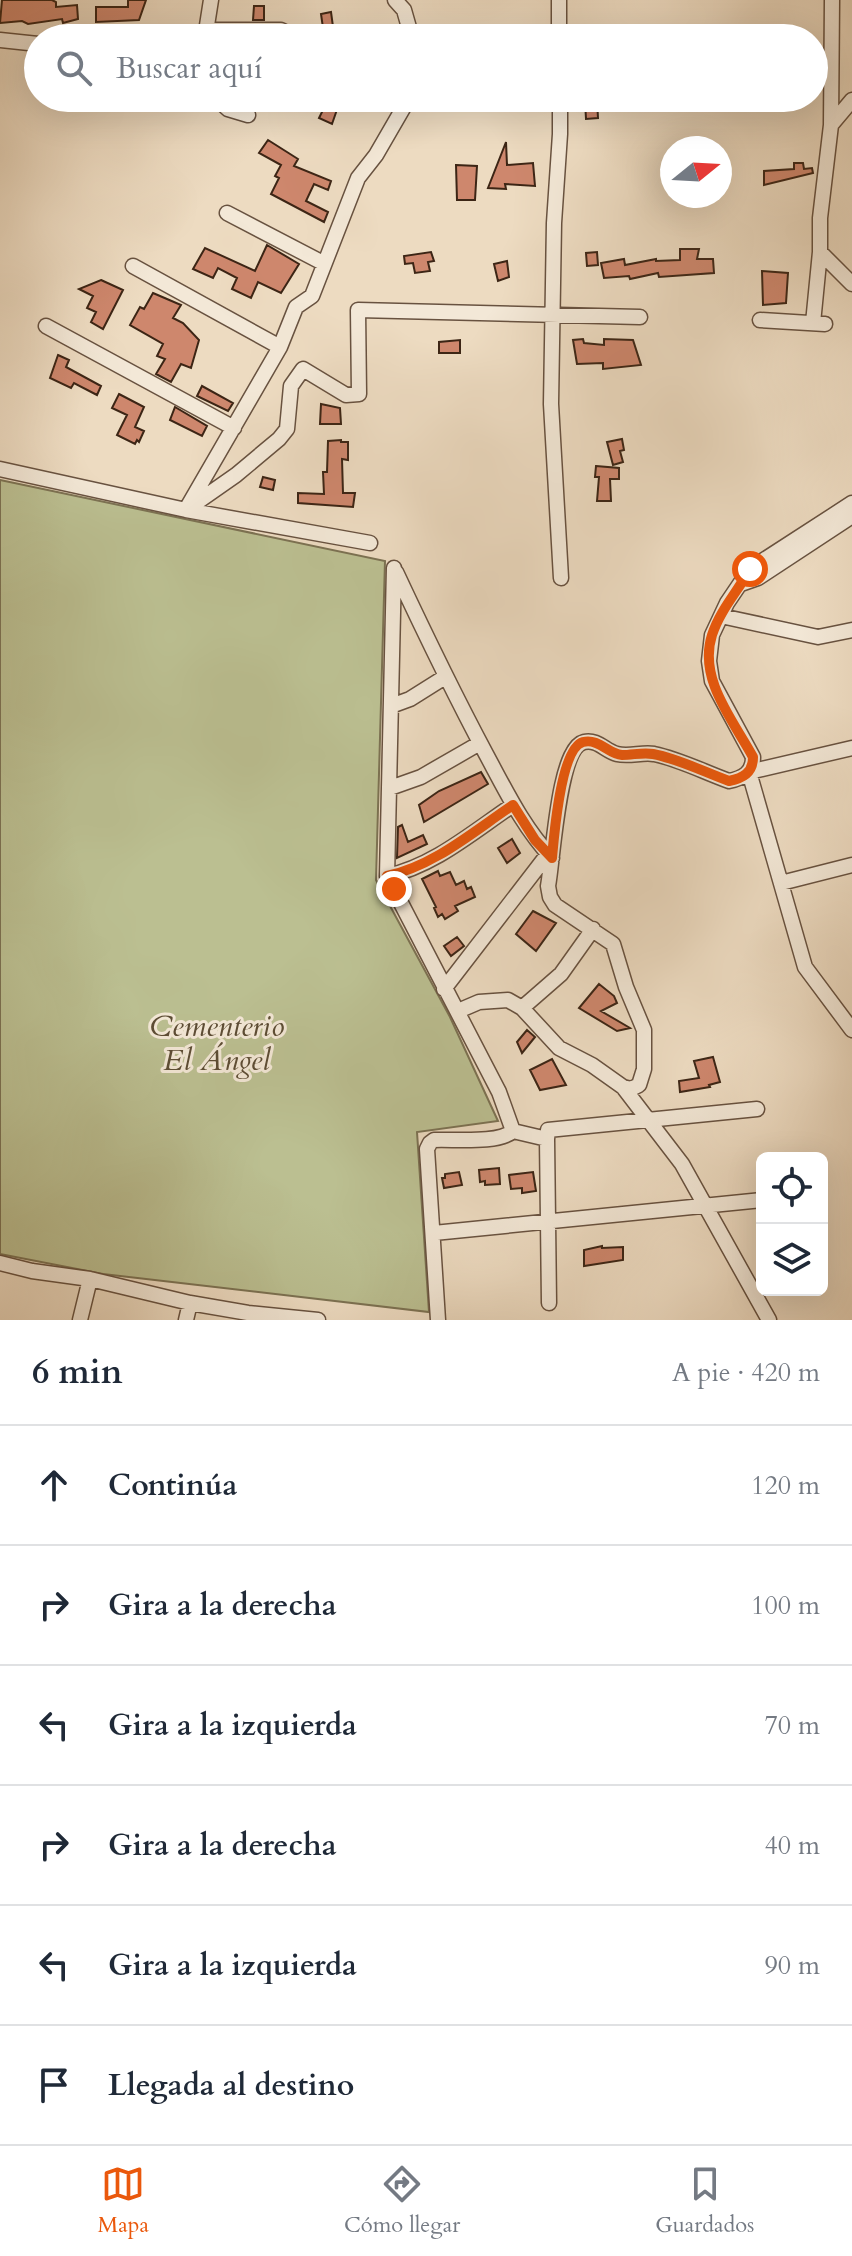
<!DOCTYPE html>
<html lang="es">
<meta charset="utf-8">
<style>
:root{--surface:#fff;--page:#f2f2f3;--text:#1f2937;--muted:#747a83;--line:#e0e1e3;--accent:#ea580c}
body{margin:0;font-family:Cardo,serif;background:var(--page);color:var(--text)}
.controls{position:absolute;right:24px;bottom:24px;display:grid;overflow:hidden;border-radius:12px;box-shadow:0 8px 32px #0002}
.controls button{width:72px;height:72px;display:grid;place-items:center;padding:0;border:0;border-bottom:2px solid var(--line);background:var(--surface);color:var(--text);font:40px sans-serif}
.compass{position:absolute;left:660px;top:136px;width:72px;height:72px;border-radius:50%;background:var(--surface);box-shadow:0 8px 32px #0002;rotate:72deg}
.stop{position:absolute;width:24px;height:24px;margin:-18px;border:6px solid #ea580c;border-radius:50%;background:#fff}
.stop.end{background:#ea580c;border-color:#fff;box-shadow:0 2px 8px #0008}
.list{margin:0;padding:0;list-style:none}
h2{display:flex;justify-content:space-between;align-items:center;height:104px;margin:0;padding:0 32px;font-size:34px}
h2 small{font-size:26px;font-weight:400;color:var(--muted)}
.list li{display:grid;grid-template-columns:52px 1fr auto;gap:24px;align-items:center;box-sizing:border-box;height:120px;padding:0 32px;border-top:2px solid var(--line)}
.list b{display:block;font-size:30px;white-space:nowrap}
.list em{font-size:26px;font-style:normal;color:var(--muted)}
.icon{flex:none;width:44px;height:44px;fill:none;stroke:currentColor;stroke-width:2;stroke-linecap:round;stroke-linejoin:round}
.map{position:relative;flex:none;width:852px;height:1320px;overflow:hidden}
.search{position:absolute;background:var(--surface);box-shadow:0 8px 32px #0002;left:24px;right:24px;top:24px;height:88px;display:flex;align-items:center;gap:20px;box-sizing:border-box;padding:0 28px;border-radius:44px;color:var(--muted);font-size:30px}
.sheet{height:824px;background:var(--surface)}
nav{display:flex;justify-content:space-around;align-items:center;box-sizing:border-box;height:112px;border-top:2px solid var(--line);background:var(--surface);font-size:22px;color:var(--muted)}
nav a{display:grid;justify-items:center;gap:4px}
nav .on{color:var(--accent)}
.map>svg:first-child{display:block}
.green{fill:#bbbf91;stroke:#7c7253;stroke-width:2}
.building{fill:#ce876d;stroke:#3c2515;stroke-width:2}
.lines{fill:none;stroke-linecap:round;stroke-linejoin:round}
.minor-casing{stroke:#685240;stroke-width:17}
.minor{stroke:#f3e8d7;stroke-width:14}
.route{stroke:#ea580c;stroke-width:10}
.labels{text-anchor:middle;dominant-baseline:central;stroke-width:6;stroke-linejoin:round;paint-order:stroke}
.park-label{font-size:30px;font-style:italic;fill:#5c4c34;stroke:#f3e8d7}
</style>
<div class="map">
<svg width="852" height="1320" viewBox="0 0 852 1320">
<rect width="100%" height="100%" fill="#eddbc1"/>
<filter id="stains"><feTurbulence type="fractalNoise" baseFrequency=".0025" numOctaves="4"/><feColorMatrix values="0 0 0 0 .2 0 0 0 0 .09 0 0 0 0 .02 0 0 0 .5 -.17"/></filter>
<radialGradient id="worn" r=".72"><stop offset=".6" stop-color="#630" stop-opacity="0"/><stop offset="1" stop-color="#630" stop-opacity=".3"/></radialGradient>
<path class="green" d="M0,480L385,561L376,880L450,1017L498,1121L417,1132L429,1312L103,1274L0,1254Z"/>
<path class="building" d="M2,0H52L56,2V7L77,5L78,19L63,23L62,19L28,24L22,21L0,23Z
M128,0H146L139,20L96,22V7H128Z
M254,6H264V20H253Z
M331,12L334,34L324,35L321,14Z
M308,98H341L332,124L319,118L325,106Z
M597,100L598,118L586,119L585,101Z
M268,140L298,159L294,166L331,181L328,190L314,184L306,201L328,212L324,222L271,194L279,178L275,176L281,165L259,153Z
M506,142L507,165L533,163L535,186L505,184L506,189L488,188Z
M794,163H803L804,169L812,168L813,173L764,185V171L794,169Z
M456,165L477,166L475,200H457Z
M267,245L299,264L281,293L258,282L251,298L232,289L237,278L218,268L213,278L193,269L205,248L255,271Z
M680,249H699L697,259H713L714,273L659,277L658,273L630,279L629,276L604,278L601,263L624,259L625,265L656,259V261L680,260Z
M431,252L434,261L428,262L430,271L415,273L413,263L405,264L404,256Z
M597,252L598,265L587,266L586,253Z
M507,261L509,277L498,281L494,264Z
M762,271L788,273L786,303L763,305Z
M101,280L123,290L103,329L91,322L96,312L87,308L93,296L79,289Z
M153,293L181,305L173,318L183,323L199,340L191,368L181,364L171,382L156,374L165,359L157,356L163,344L130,325L140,307L144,309Z
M583,339L584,343L604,345V339L633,340L641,365L603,369V363L577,364L573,340Z
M460,340V353H439V342Z
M58,355L69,360L66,367L101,386L97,395L74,383L71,388L50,378Z
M202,386L233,403L228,411L197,396Z
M119,394L144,407L135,427L144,431L139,442L137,440L135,444L117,435L127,415L112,408Z
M321,404L340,408L341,424H320Z
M175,407L207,426L202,436L170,420Z
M622,439L624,450L620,451L623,462L613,465L607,442Z
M341,440V442H348V460L342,459L343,493H355L353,507L298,503V493L324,494L323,472H327L328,441Z
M596,466L619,468V479H610L611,501H597L599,477H595Z
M263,477L275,480L273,490L260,487Z
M481,772L488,784L424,822L419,805L439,791Z
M402,825L408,842L423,835L427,844L397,858L398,827Z
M512,839L520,853L507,863L498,848Z
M438,871L440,876L450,872L456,885L464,881L467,889L471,887L475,897L455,906L458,911L445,919L442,914L438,917L434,908L436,907L422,879Z
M533,911L556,923L536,951L516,934Z
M457,937L464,946L451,956L444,946Z
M599,984L614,996L617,1003L601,1011L630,1028L617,1031L579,1008Z
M527,1030L535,1037L522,1053L517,1042Z
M713,1057L720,1082L709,1085L710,1087L680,1092L679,1081L699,1078L694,1061Z
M552,1059L566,1085L540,1090L530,1070Z
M499,1168L500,1184L485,1185V1181L480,1182L479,1170Z
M459,1172L462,1185L444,1188L442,1178H445V1174Z
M533,1172L536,1191L522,1193V1188L511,1189L509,1175Z
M602,1246V1248L623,1247V1260L584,1266V1250Z"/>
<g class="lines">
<defs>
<path id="minor" d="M395,0L404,10L412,38
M832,0L831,125L820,218V252L852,284
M208,30H281L297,38
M205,38L211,0
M559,38V0
M0,40L38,44
M216,98L228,109L248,115
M560,98V134L554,223L551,404L561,578
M831,125L852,100
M227,213L323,263
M133,266L280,347
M760,320L825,324
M813,323L820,252
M46,326L234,428
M0,469L186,510L370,543
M188,506L280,347L296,307L312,296L358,178L376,155L409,98
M186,510L236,475L279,439L287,429L291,386L303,369L346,395L359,394L358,310L640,317
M394,568L387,876L499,1092L513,1131C498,1144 455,1139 434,1140L430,1143L427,1149L438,1320
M396,572C425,634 454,694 486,754C506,791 523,827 552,858
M741,584L758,578L852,516
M721,616L818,637L852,630
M391,706L410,699L445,677
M852,748L749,772L805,967L852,1030
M390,788L421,777L480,743
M387,876C434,866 474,831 513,805
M781,883L852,865
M444,989L548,854
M522,1008L561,974L593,929
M458,1011L479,1002L508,1000L522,1008L559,1048L592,1065L623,1087L682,1164L769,1320
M623,1087L631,1089L639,1085L644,1069V1030L626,987L613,944L555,905L550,897L548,886C553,861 558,748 584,742C598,739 605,751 617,754C629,757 642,752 654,754C679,759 704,772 729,781C743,778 753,773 753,757L712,681L709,661L712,635L727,603L750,569L852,503
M513,1131L547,1139L548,1130L757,1109
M547,1139L549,1303
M434,1233L762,1200
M0,1263L32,1271L90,1279L190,1303L248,1313L318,1320
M80,1320L90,1279
M186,1320L190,1303"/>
</defs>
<use href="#minor" class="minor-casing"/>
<use href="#minor" class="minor"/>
</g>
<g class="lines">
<path class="route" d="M394,889L387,876C434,866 474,831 513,805L535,840L552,858C554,836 561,748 583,742C599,738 608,754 622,755C633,755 643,752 653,754C679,759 704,772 729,781C743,778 753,773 753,757C733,720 698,679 712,635C720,610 738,591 750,569"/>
</g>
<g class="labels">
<g class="park-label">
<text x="217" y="1026">Cementerio<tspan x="217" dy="34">El Ángel</tspan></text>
</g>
</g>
<rect width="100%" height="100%" filter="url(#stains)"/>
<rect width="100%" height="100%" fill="url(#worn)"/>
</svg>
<div class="controls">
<button><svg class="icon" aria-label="locate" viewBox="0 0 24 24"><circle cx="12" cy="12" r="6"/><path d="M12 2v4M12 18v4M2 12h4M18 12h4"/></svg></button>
<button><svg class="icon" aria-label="layers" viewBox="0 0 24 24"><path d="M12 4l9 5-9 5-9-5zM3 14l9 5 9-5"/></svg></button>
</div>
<svg class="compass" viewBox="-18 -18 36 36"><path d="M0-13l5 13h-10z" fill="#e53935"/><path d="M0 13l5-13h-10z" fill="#747a83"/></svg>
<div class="stop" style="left:750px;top:569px"></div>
<div class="stop end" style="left:394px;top:889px"></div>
<div class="search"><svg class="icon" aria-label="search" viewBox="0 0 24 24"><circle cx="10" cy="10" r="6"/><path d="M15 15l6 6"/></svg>Buscar aquí</div>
</div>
<section class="sheet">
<h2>6 min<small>A pie · 420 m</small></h2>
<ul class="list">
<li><svg class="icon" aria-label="ahead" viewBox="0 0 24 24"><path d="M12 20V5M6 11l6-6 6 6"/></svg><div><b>Continúa</b></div><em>120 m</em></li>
<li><svg class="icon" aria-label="right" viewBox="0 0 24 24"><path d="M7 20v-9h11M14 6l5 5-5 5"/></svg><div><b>Gira a la derecha</b></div><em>100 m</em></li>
<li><svg class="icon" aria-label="left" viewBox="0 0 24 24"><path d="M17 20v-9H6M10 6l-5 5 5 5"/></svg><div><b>Gira a la izquierda</b></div><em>70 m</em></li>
<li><svg class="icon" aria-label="right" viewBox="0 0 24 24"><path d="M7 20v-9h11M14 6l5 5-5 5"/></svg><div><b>Gira a la derecha</b></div><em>40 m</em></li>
<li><svg class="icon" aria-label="left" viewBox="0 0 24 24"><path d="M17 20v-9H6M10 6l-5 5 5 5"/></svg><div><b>Gira a la izquierda</b></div><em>90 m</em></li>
<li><svg class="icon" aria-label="arrive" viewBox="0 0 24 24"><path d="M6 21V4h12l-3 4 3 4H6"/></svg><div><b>Llegada al destino</b></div></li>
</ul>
</section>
<nav>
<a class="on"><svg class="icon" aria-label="map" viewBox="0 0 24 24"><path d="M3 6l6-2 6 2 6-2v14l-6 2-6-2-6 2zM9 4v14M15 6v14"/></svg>Mapa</a>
<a><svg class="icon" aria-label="directions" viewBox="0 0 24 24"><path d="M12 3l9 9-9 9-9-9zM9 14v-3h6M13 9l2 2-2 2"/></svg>Cómo llegar</a>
<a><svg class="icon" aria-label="saved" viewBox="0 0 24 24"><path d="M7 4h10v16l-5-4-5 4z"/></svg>Guardados</a>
</nav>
